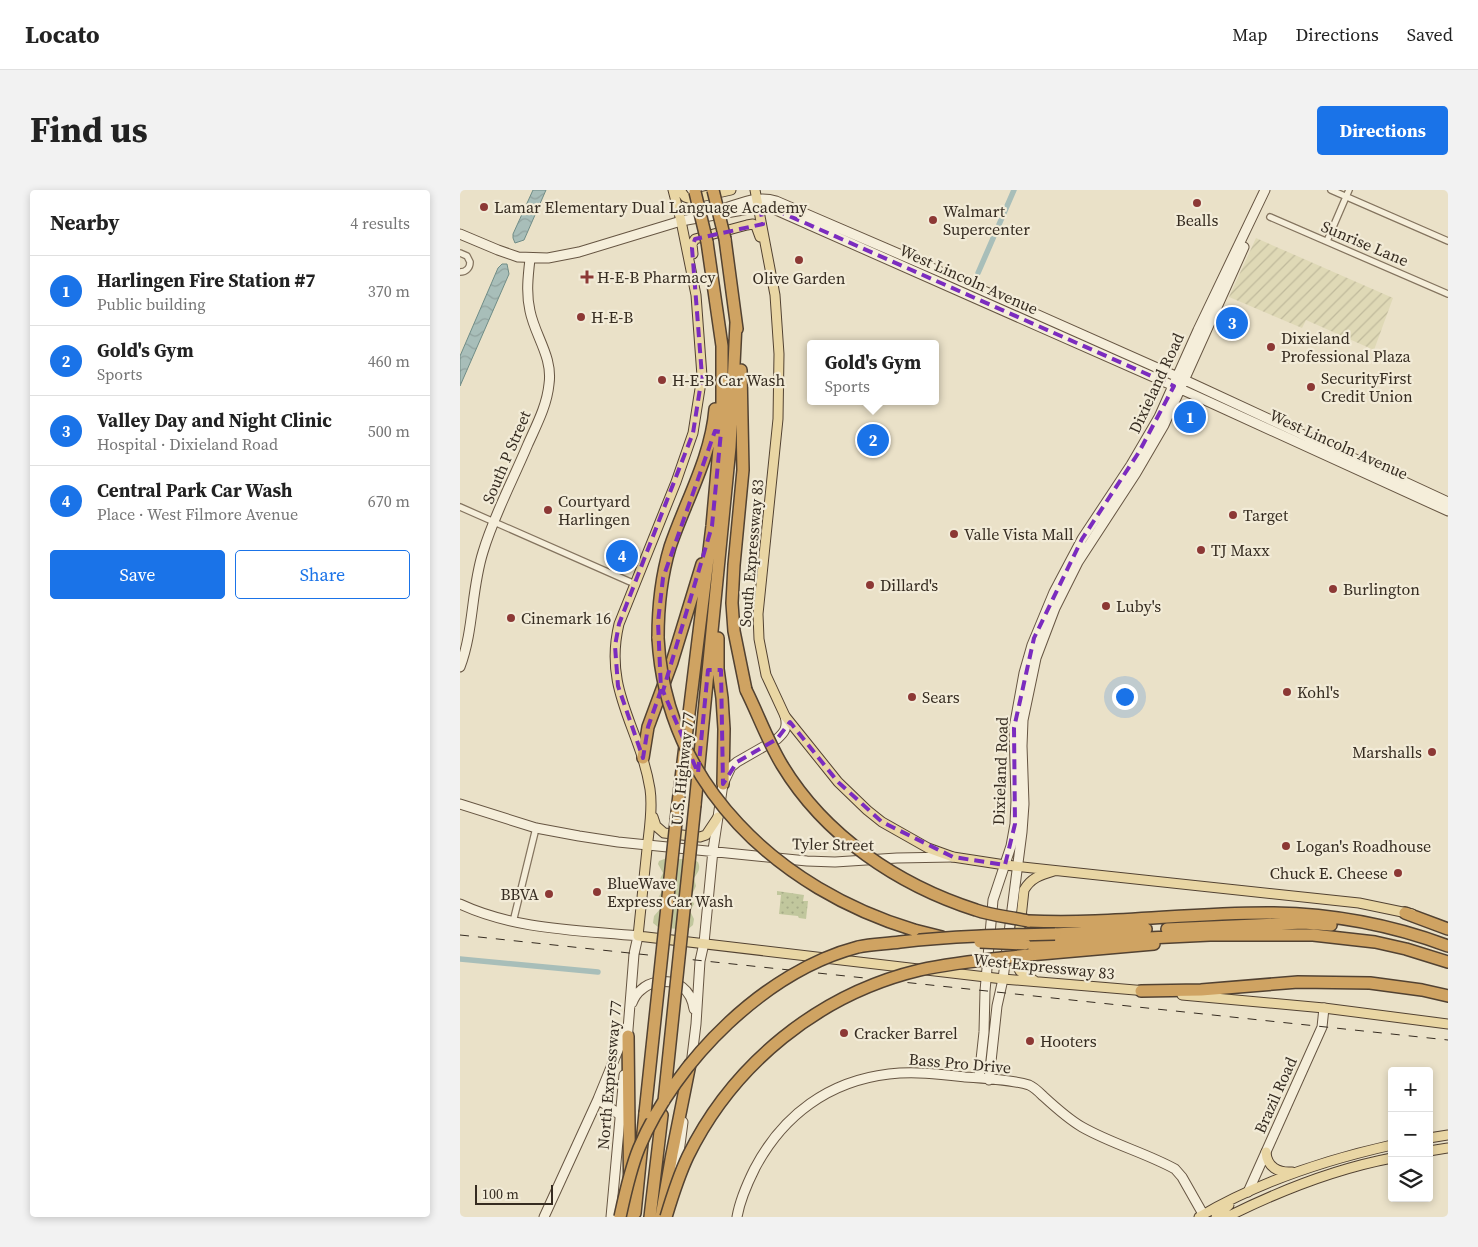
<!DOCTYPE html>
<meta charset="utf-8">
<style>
:root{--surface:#fff;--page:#f2f2f2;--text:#222;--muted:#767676;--line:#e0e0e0;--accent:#1a73e8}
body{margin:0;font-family:"Source Serif 4",serif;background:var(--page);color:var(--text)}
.controls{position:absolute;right:15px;bottom:15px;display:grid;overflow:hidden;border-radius:5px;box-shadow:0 2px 8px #0003}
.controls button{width:45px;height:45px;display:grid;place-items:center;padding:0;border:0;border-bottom:1px solid var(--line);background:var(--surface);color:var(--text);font:25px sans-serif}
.scale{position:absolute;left:15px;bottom:12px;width:78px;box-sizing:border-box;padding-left:5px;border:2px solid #362c21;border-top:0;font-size:14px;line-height:18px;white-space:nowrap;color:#362c21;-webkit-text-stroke:4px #f2ebd7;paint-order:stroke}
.you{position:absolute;left:664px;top:506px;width:18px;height:18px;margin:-12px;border:4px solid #fff;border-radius:50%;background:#1a73e8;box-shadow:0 0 0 8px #1a73e833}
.badge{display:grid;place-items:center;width:32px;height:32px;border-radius:50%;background:var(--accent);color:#fff;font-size:16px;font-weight:700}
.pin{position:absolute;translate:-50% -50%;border:2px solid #fff;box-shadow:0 1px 5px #0006}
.popup{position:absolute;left:347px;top:150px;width:132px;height:65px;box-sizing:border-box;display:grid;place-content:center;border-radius:5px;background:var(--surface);filter:drop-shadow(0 1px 4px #0005);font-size:16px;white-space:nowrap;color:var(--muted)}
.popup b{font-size:19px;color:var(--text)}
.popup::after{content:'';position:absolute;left:50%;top:100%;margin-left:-10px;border:10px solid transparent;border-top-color:var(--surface)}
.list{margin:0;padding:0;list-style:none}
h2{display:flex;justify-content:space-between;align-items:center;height:65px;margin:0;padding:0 20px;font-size:21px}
h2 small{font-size:16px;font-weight:400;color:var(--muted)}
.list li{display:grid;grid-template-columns:32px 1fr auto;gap:15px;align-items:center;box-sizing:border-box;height:70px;padding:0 20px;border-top:1px solid var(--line)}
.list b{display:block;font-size:19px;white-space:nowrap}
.list p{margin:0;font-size:16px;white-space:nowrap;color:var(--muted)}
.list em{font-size:16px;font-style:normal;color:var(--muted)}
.actions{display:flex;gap:10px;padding:15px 20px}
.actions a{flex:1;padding:11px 0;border:1px solid var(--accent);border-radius:5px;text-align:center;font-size:18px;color:var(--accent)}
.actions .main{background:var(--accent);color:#fff}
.icon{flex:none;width:28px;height:28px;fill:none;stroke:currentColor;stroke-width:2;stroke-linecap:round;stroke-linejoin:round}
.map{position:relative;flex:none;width:988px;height:1027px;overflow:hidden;border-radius:5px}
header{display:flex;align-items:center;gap:30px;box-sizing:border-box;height:70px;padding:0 25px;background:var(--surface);border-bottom:1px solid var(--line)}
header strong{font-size:24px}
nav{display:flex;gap:28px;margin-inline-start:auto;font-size:18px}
.intro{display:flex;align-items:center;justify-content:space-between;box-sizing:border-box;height:120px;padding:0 30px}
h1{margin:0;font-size:35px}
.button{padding:12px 22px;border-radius:5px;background:var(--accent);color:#fff;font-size:18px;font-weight:700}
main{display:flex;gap:30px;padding:0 30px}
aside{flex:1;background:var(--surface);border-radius:5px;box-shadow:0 2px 8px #0003}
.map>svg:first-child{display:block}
.farmland{fill:url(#farmland-furrows)}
.grass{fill:#c1c79d}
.garden{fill:url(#garden-dots)}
.water{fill:url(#water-waves);stroke:#708c86}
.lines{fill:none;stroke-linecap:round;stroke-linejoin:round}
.canal{stroke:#a8beb9;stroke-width:5.5}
.street-casing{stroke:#84745f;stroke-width:8}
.secondary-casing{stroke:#665542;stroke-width:11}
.primary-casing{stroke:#524232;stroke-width:11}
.highway-casing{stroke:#524232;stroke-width:14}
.street{stroke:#f5eeda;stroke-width:5.5}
.secondary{stroke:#f5eeda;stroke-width:9}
.primary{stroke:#e9d6a4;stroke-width:9}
.highway{stroke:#cfa362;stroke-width:11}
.rail{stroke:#362c21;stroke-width:1;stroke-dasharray:9 9;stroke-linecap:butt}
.highway-bridge-casing{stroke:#524232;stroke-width:14;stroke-linecap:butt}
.highway-bridge{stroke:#cfa362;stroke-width:11}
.marked{fill:none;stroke:#7b2cbf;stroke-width:4;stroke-dasharray:10 6;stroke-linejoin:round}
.poi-dot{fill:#8c3835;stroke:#f2ebd7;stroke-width:2}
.labels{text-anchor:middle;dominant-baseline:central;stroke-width:4.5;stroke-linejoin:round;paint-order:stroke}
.poi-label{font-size:16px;fill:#362c21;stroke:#f2ebd7;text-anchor:start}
.street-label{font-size:16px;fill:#362c21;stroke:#f2ebd7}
</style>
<header>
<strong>Locato</strong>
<nav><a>Map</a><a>Directions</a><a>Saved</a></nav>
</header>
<div class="intro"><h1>Find us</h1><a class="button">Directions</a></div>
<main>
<aside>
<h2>Nearby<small>4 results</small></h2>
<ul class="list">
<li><span class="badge">1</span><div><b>Harlingen Fire Station #7</b><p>Public building</p></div><em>370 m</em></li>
<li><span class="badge">2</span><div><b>Gold's Gym</b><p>Sports</p></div><em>460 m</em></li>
<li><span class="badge">3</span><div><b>Valley Day and Night Clinic</b><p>Hospital · Dixieland Road</p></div><em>500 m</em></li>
<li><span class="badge">4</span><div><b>Central Park Car Wash</b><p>Place · West Filmore Avenue</p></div><em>670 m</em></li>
</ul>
<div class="actions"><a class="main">Save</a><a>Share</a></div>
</aside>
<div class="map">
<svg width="988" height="1027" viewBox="0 0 988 1027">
<defs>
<pattern id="farmland-furrows" width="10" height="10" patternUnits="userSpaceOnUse" patternTransform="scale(1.25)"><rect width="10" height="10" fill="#dfd9b6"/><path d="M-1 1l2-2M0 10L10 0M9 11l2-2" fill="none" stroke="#c0ba9c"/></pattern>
<pattern id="garden-dots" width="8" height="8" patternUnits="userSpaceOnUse" patternTransform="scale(1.25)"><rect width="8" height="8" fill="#c1c79d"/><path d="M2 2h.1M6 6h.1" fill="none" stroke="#a6ab87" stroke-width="1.8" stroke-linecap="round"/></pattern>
<pattern id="water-waves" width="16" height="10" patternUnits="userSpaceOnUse" patternTransform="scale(1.25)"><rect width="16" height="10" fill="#a8beb9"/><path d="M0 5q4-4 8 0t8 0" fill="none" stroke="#91a39f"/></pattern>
</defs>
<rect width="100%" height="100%" fill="#eae1c8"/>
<path class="farmland" d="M796,48L933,108L914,160L846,130L842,138L769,107Z"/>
<path class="grass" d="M207,668L234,670L238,672C241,679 238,682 234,688L236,696L231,707L234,714L230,721L234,729L233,735L227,740L198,737L193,733L194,726L201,718L197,710L202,701L199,691L203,683L198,674L199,671Z"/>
<path class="garden" d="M317,701L344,705L343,711H348L346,729L339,728L338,726L319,724L321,705H317Z"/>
<path class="water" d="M73,0H86L64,50L55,53L53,48V44Z
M42,74H47L49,84L0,196V166L38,78Z"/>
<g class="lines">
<path class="canal" d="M518,83L554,0
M0,769L138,782"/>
<defs>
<path id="street" d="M871,0L988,51
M810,27L988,104
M867,51L889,0
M0,63L7,66L10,72C10,78 6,82 0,82
M0,317L175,394
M53,732L76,638"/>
<path id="secondary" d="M265,18C282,13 298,5 316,11L488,85L729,192L988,312
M0,44L38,60L58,67L88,68L119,62L221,31L300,17H309L725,201L988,321
M0,477C14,440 11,400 23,362C34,325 53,290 68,254C77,234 87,215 89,194C93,167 75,146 70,121C66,104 68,86 70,69
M0,614L76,638L119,646L158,652L347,671L375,672L437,668L493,667
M0,714C56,740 118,740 178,746L174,764L167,852
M172,813C174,808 177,803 181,800C186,795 192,793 198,792C218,789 231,800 234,819
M231,875L236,834L240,771L244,753L253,660L263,594L271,577L277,572L317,549C325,542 328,537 325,526
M519,888L524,842L525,801L533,710L551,656L555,634L556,610L554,538L564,483L572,455L594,402L622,349L671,275L699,227L738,140L805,0
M529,890L537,816L543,789L562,642L564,614L562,556L563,530L576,468L595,418L618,372L676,283L704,235L784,57
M138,909L160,925
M216,986L223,932
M788,1002L862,837L864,818
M84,1027L138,909L165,843
M151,1027L164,885
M277,1027C280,1009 287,994 295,978C323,925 369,891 429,884C454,881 479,884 505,887C522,888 553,890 569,895C574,897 579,902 583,906C595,917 608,929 622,937C652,954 686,963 715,979L722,987L743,1024"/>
<path id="primary" d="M213,0L221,31L236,105L242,186L233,243L216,292L159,434C143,501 180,537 190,599C193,619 189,640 187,659C184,688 181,717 178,746L543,789L687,801
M220,0L225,7L231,9L271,0
M295,0L315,105L319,164L318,229L298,424L299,449L306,485L325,526L378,592L407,620L422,632L468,658L493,667L545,675L899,713L952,724
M233,64L232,54L235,49L287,35L293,34L296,36L300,47
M193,627L196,636L204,643L240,647L246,645L258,627
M575,791L560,781L556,774L564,700C571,688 580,685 594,681
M722,805L864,818L988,834
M969,948L988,945
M969,961L988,958
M806,962C807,977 818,983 832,982
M739,1027C798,992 865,970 932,955
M756,1027L769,1015
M767,1027C819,1001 874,979 932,968"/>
<path id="highway" d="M265,49L277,139
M281,180L283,280L274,375L272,413L274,441L286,500
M198,448C198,418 201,387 210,357C225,312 251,268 255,219
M258,448V479L262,508L264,539L263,594
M183,568L188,537L212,472L242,374
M218,613L252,336L262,225V156L247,52
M235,615L270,257L276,133
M945,723L988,739
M568,731C650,735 732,722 814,723C874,724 932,735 988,756
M707,739L843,733L871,735
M454,740L482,747
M595,744L686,739
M565,754L750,745H853L915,752L946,759L988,772
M569,765L694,754
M681,801L741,800L838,792L910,793L962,800L988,806
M168,846L170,1027
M175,1023L185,923
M190,1027L202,925
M201,1027L212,964L230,874"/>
</defs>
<use href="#street" class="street-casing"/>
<use href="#secondary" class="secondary-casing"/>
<use href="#primary" class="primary-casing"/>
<use href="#highway" class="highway-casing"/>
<use href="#street" class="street"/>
<use href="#secondary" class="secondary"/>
<use href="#primary" class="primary"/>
<use href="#highway" class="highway"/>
<path class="rail" d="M0,745L988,850"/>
<defs>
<path id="highway-bridge" d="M253,0L265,49
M235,2L247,52
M198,448C206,596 319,699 454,740
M286,500C298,524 308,552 322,575C365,646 438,695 516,720C533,726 551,727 568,731
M520,752L565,754
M204,911L235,615
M185,923L218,613
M160,1027C165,1004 170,980 179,958C216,870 306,781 398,757C412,754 426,754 440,752C491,746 543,745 595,744
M206,1027C212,1007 219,985 228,966C273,874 359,804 460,780C495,772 533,769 569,765"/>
</defs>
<use href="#highway-bridge" class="highway-bridge-casing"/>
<use href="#highway-bridge" class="highway-bridge"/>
</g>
<path class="marked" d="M300,17H309L714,196L679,262L622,349L574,448L554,538L555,634L545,675L493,667L422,632L378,592L330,532L317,549L277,572L263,594L261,480H248L238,583L203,501L252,336L261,242L255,241L203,388L198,432L201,500L188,537L183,568L158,496L155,456L159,434L233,243L242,186L232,58L235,49L303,34Z"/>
<g class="poi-dot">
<circle cx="737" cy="13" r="5"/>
<circle cx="24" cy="17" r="5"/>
<circle cx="473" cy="30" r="5"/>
<circle cx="339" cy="70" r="5"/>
<path d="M124.5 79.5h5v5h5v5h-5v5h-5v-5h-5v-5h5z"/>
<circle cx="121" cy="127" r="5"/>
<circle cx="811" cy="157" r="5"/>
<circle cx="202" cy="190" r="5"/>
<circle cx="851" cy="197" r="5"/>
<circle cx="88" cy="320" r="5"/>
<circle cx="773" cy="325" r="5"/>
<circle cx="494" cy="344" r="5"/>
<circle cx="741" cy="360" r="5"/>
<circle cx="410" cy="395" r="5"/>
<circle cx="873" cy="399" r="5"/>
<circle cx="646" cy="416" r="5"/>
<circle cx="51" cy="428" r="5"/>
<circle cx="827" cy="502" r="5"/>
<circle cx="452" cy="507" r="5"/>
<circle cx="972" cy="562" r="5"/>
<circle cx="826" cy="656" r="5"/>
<circle cx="938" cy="683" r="5"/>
<circle cx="137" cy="702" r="5"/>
<circle cx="89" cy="704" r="5"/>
<circle cx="384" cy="843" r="5"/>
<circle cx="570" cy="851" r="5"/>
</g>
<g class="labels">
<g class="poi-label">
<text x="34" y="17">Lamar Elementary Dual Language Academy</text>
<text x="483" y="21">Walmart<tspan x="483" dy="18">Supercenter</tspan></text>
<text x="737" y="30" text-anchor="middle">Bealls</text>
<text x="137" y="87">H-E-B Pharmacy</text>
<text x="339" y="88" text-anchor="middle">Olive Garden</text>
<text x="131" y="127">H-E-B</text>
<text x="821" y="148">Dixieland<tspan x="821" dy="18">Professional Plaza</tspan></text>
<text x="861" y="188">SecurityFirst<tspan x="861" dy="18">Credit Union</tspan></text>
<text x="212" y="190">H-E-B Car Wash</text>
<text x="98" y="311">Courtyard<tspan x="98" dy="18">Harlingen</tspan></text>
<text x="783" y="325">Target</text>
<text x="504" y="344">Valle Vista Mall</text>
<text x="751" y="360">TJ Maxx</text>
<text x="420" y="395">Dillard's</text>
<text x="883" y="399">Burlington</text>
<text x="656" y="416">Luby's</text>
<text x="61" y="428">Cinemark 16</text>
<text x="837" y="502">Kohl's</text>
<text x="462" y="507">Sears</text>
<text x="962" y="562" text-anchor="end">Marshalls</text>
<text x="836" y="656">Logan's Roadhouse</text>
<text x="928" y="683" text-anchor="end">Chuck E. Cheese</text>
<text x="147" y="693">BlueWave<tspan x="147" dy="18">Express Car Wash</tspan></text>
<text x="79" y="704" text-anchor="end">BBVA</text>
<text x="394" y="843">Cracker Barrel</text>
<text x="580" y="851">Hooters</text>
</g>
<g class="street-label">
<text transform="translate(905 53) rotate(23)">Sunrise Lane</text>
<text transform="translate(509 89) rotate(24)">West Lincoln Avenue</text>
<text transform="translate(696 193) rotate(-65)">Dixieland Road</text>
<text transform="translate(879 254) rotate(24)">West Lincoln Avenue</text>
<text transform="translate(46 267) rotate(-67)">South P Street</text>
<text transform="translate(291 363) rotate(-85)">South Expressway 83</text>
<text transform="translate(222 579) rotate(-84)">U.S. Highway 77</text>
<text transform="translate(540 581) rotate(-88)">Dixieland Road</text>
<text transform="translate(373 654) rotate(1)">Tyler Street</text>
<text transform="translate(584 776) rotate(6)">West Expressway 83</text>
<text transform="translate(500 873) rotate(5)">Bass Pro Drive</text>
<text transform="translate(149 885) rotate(-85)">North Expressway 77</text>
<text transform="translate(815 905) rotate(-66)">Brazil Road</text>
</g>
</g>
</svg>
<div class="controls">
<button>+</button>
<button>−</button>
<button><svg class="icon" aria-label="layers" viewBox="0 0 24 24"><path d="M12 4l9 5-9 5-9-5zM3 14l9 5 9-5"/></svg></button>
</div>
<div class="scale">100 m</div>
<div class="you"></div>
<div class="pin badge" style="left:730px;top:227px">1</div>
<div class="pin badge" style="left:413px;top:250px">2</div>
<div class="popup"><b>Gold's Gym</b>Sports</div>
<div class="pin badge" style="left:772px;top:133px">3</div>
<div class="pin badge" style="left:162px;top:366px">4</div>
</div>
</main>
